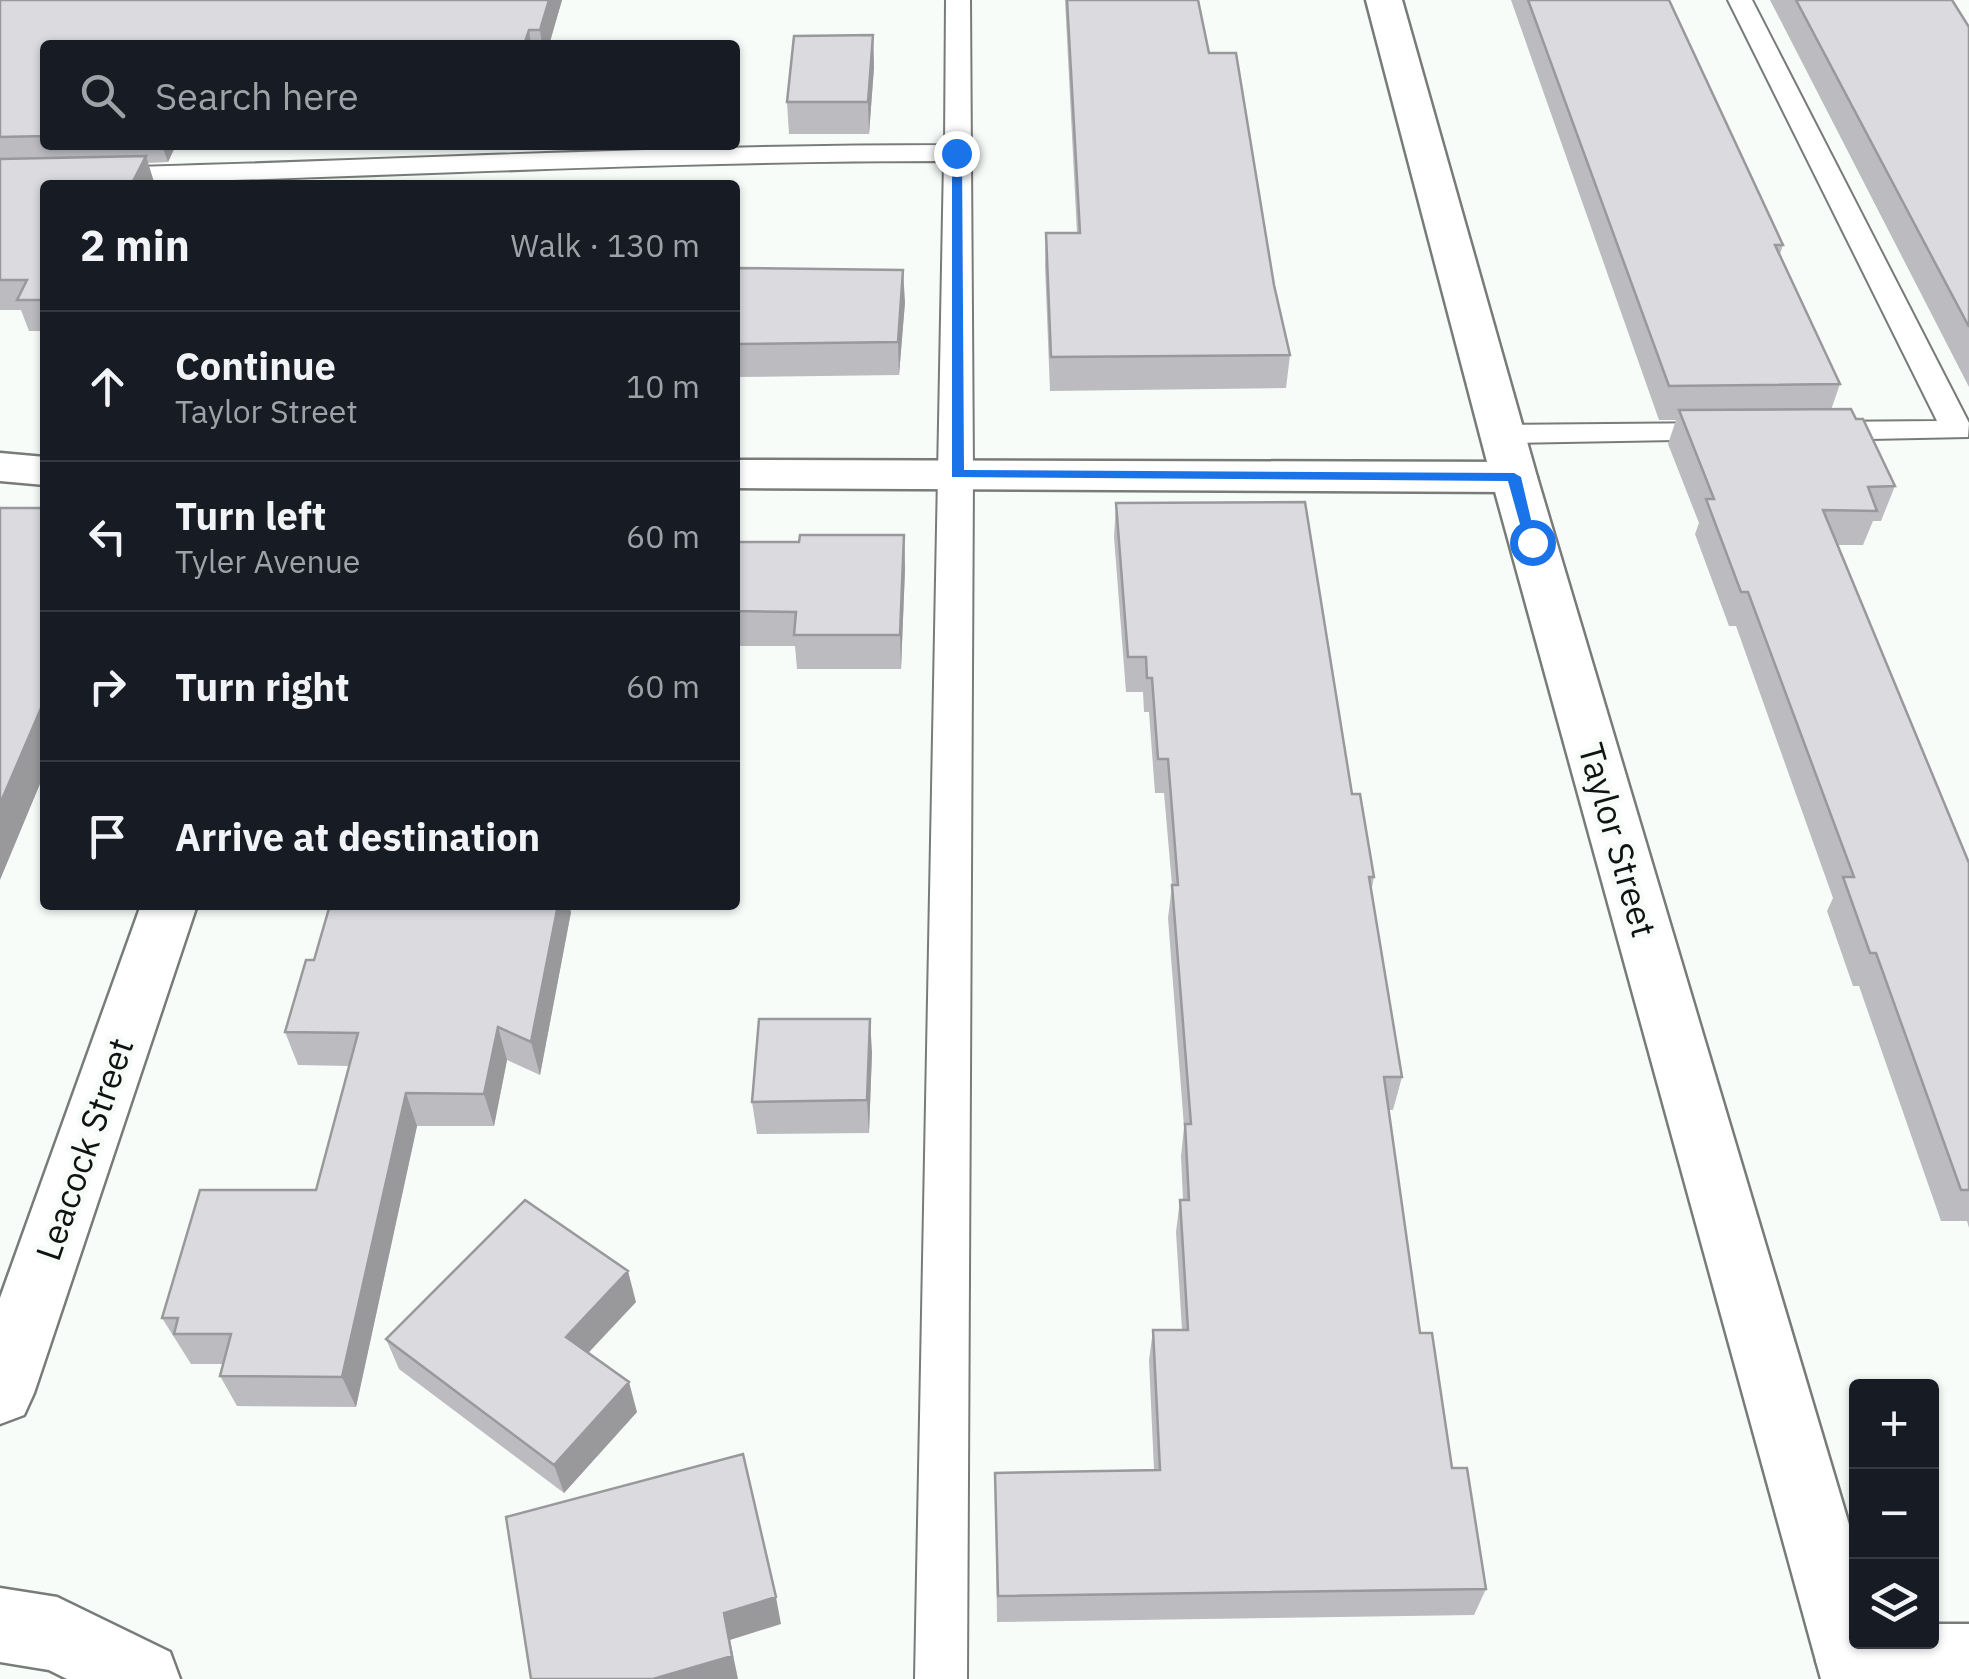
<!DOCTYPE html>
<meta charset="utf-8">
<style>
:root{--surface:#171b24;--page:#242831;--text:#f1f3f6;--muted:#9ea1a6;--line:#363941}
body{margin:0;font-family:"IBM Plex Sans",sans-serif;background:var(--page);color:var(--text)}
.controls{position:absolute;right:30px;bottom:30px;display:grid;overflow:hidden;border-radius:10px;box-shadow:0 2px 8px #0004}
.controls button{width:90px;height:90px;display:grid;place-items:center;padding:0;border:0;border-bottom:2px solid var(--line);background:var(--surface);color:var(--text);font:50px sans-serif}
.stop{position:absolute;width:30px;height:30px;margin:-22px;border:8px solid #1a73e8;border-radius:50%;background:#fff}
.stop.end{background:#1a73e8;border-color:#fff;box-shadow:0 2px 10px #0008}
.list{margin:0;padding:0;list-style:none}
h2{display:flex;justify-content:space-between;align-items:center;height:130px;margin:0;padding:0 40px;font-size:42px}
h2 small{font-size:32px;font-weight:400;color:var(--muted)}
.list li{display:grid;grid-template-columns:65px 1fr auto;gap:30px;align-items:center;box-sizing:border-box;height:150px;padding:0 40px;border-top:2px solid var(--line)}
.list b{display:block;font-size:38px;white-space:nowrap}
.list p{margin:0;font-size:32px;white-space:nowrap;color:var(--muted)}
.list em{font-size:32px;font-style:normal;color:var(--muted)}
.icon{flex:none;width:55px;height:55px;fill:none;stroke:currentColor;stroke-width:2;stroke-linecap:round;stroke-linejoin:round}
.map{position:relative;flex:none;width:1969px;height:1679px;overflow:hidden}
.search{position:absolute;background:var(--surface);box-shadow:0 2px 8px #0004;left:40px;top:40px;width:700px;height:110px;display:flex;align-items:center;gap:25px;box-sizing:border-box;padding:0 35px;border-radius:10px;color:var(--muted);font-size:38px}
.panel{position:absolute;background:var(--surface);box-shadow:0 2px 8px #0004;left:40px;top:180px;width:700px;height:730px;border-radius:10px}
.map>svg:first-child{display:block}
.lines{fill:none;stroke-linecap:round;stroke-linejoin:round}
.service-casing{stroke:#787c79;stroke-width:4}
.minor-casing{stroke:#787c79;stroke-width:5}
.tertiary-casing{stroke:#787c79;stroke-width:5}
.service{fill:#fff;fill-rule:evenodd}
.minor{fill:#fff;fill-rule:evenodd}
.tertiary{fill:#fff;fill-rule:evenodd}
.wall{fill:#bbbbc0}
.shaded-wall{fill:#99999c}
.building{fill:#dadadf;stroke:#99999c;stroke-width:2.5}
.route{fill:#1a73e8}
.labels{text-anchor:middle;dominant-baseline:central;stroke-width:10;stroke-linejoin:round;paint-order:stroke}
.street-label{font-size:35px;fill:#111312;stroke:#f7fcf9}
</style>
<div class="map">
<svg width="1969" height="1679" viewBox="0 0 1969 1679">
<rect width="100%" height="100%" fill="#f7fcf9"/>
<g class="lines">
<defs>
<path id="service" d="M946,0H970L973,474L967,1679H915L944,161C630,161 314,181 0,186V170C315,165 630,145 945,145Z
M1728,0H1752L1969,423L1968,437L1820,440L1809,438L1805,431L1809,424L1820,422L1937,421Z
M1720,423L1731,425L1735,432L1731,439L1503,443L1492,441L1488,434L1492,427L1503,425Z"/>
<path id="minor" d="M0,453L45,457V485L0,481Z
M735,460L1514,462L1530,467L1537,477L1530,487L1514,492L735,488Z
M141,905H197L34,1393L24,1415L0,1424V1298Z
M0,1588L57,1597L170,1652L180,1679H67L49,1670L0,1662Z
M1853,1624H1856V1642H1932V1624H1969V1679H1823L1816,1661L1827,1635Z"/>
<path id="tertiary" d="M1366,0H1402L1537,477L1856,1548V1642H1884L1895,1679H1821L1491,477Z"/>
</defs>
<use href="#service" class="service-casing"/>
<use href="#minor" class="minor-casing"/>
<use href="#tertiary" class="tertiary-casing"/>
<use href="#service" class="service"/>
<use href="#minor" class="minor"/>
<use href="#tertiary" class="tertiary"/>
</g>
<path class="wall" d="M0,0H562L549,45H45V145H176L168,162L148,163L45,185V331H29L21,310H0Z
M1065,0H1198L1209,53L1274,285L1290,355L1286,388L1050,391L1045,266L1046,233H1077Z
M1511,0H1669L1783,245L1780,254L1840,384L1831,410L1856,419L1895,486L1881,521H1873L1863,545H1838L1969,863V1228L1967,1221H1941L1859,986H1853L1827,911L1833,898L1736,626H1729L1695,534L1699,523L1668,444L1676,420H1659Z
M1770,0H1952L1969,27V387Z
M873,35L874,67L869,134H789L787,102Z
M735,268L905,302L899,375L735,377Z
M1116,503L1352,794L1374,877L1371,892L1402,1077L1393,1110H1389L1420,1333L1452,1468L1486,1589L1474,1615L997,1622L995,1473L1154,1470L1149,1360L1153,1330H1182L1176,1232L1180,1200H1183L1181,1156L1184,1127L1168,918L1172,885L1164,793H1155L1149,712H1144L1143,692H1126L1114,537Z
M904,535L905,569L901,669H797L795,646H735V542H799Z
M571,912L540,1075L507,1060L494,1126H417L356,1407L237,1406L220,1376L223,1364H191L162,1318L316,1190L349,1066L298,1065L285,1032L314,960Z
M872,1052L869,1133L757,1134L752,1102Z
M636,1302L588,1353L637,1412L564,1493L399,1369L386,1339Z"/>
<path class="shaded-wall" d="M549,0H562L549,45H542L540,30Z
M529,30L531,45H524Z
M873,35L874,67L869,134L868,102Z
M162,145H176L168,162Z
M146,156L155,185H131Z
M903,270L905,302L899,375L898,342Z
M904,535L905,569L901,669L900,635Z
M45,699V772L0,880V804Z
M558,905H569L571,912L540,1075L531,1042Z
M870,1019L872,1052L869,1133L867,1100Z
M498,1027L507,1060L494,1126L484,1094Z
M406,1093L417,1126L356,1407L342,1377Z
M628,1271L636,1302L575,1367L566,1337Z
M629,1382L637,1412L564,1493L554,1465Z
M776,1597L781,1624L730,1640L738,1679H653L724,1613Z"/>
<path class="building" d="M0,0H549L540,30H529L524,45H45V136L0,137Z
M1067,0H1198L1209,53H1236L1274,285L1290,355L1051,357L1046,233H1080Z
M1528,0H1669L1783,245H1775L1840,384L1669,386Z
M1796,0H1952L1969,27V327Z
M873,35L868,102H787L794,36Z
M146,156L131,185H45V300H17L27,280H0V159Z
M735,268L903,270L898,342L735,344Z
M1851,409L1856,419H1863L1895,486L1868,487L1877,511L1823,510L1969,863V1190H1961L1876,953H1870L1843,877H1854L1748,592H1741L1706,499H1714L1679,410Z
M1305,502L1352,794H1360L1374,877H1369L1402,1077H1384L1420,1333H1432L1452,1468H1467L1486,1589L998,1596L995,1473L1160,1470L1153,1330H1188L1180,1200H1189L1185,1124H1191L1172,885H1178L1168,759H1158L1152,678H1147L1146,657H1128L1116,503Z
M0,508H45V699L0,804Z
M800,535H904L900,635H794L796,612L735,611V542H799Z
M330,905H558L531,1042L498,1027L484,1094L406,1093L342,1377L220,1376L231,1334H174L178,1318H162L200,1190H316L358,1033L285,1032L306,960H314Z
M759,1019H870L867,1100L752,1102Z
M525,1200L628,1271L566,1337L629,1382L554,1465L386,1339Z
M743,1454L776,1597L724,1613L732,1656L653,1679H531L506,1517Z"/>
<path class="route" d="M952,151L962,153L964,470L1514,473L1521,477L1537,545L1525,542L1508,481L952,477Z"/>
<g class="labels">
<g class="street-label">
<text transform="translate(1618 840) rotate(74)">Taylor Street</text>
<text transform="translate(84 1149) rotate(-71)">Leacock Street</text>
</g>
</g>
</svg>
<div class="controls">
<button>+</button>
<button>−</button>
<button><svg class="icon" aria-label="layers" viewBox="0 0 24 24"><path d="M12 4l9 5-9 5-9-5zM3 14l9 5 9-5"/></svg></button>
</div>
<div class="stop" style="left:1532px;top:542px"></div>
<div class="stop end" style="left:956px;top:153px"></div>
<div class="search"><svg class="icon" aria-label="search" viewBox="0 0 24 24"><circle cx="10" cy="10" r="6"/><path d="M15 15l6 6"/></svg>Search here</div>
<section class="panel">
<h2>2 min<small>Walk · 130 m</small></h2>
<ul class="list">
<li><svg class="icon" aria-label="ahead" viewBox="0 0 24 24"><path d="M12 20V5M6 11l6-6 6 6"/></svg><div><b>Continue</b><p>Taylor Street</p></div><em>10 m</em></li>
<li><svg class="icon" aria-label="left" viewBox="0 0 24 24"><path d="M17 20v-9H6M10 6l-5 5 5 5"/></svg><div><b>Turn left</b><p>Tyler Avenue</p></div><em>60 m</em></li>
<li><svg class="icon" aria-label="right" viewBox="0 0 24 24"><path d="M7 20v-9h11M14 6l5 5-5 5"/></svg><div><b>Turn right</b></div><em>60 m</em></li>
<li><svg class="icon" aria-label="arrive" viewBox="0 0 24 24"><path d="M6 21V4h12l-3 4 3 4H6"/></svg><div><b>Arrive at destination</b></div></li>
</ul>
</section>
</div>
